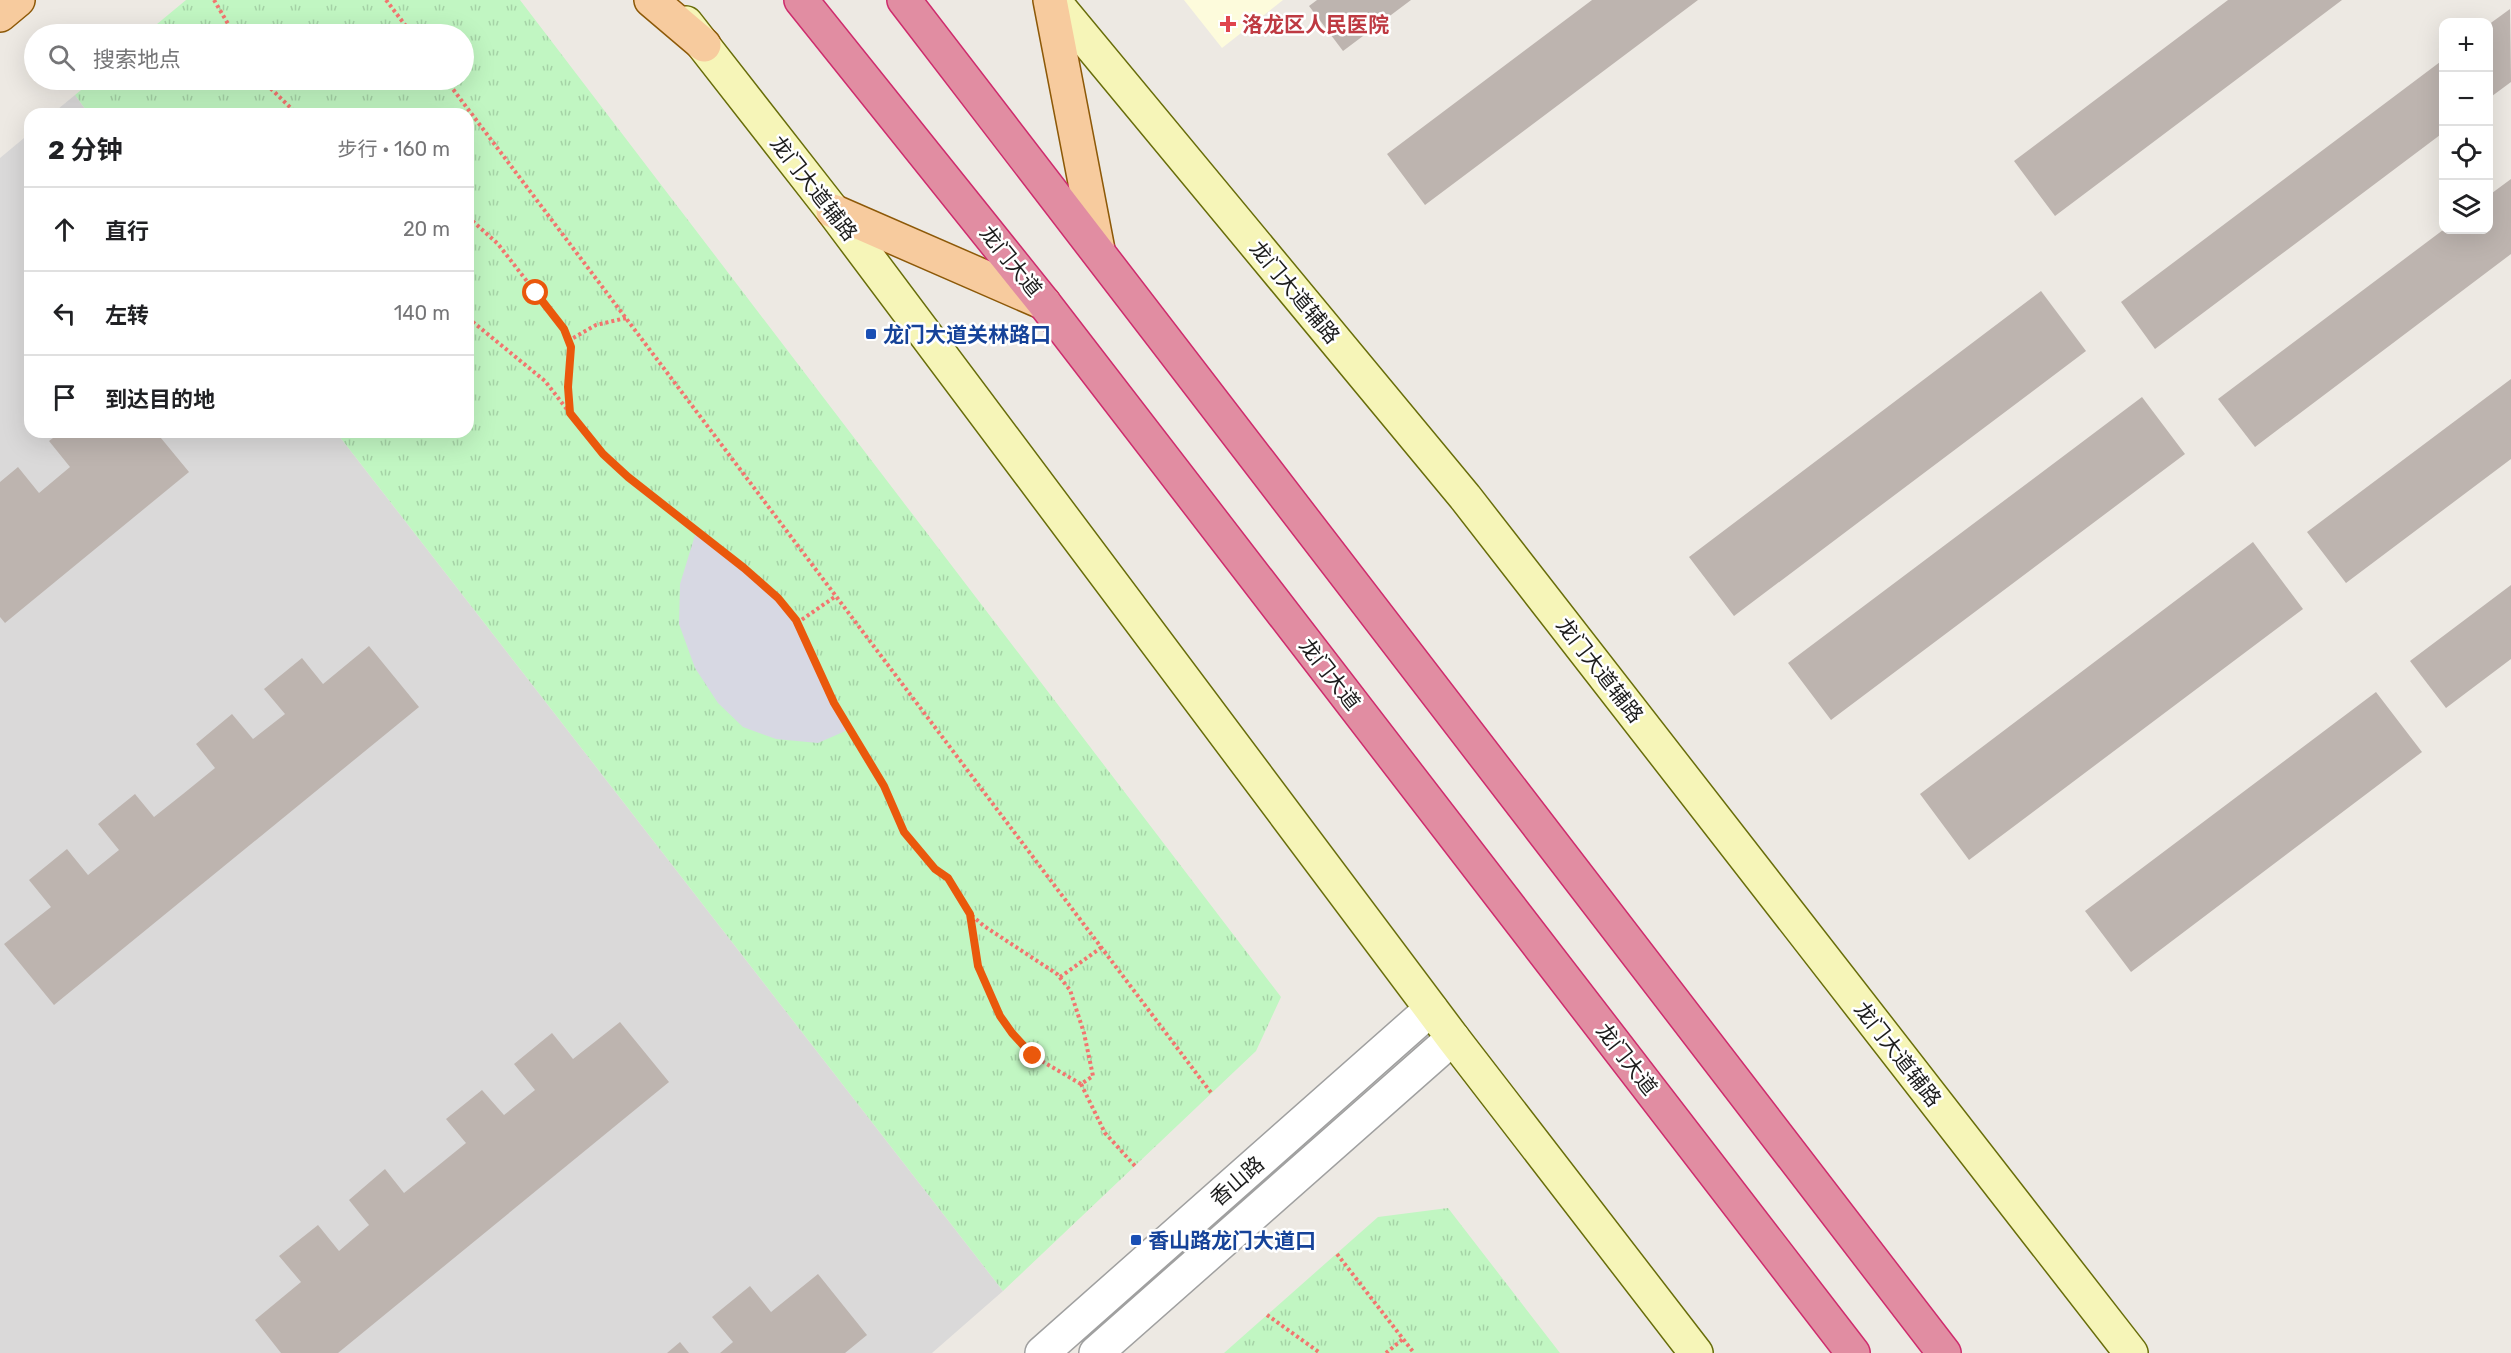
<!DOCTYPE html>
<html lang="zh">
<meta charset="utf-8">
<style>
:root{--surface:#fff;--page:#f2f2f2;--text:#202124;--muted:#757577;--line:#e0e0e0}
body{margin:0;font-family:Rubik,"Noto Sans SC",sans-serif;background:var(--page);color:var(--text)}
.controls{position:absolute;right:18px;top:18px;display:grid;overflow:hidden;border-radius:12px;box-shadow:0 6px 24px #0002}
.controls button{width:54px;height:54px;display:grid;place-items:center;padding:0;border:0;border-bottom:2px solid var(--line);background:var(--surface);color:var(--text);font:30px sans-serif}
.stop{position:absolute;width:18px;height:18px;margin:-14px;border:4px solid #ea580c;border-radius:50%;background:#fff}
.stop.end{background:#ea580c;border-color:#fff;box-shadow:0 2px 6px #0008}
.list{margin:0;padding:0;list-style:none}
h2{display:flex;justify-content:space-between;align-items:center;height:78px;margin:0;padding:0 24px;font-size:26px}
h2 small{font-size:20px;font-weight:400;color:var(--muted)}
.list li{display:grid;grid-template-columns:39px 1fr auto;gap:18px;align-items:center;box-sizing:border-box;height:84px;padding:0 24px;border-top:2px solid var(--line)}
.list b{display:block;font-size:22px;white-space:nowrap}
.list em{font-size:20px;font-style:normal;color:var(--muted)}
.icon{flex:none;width:33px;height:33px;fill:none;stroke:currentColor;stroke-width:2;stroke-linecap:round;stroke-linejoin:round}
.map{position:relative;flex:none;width:2511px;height:1353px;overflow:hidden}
.search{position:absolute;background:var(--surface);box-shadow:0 6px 24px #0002;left:24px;top:24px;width:450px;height:66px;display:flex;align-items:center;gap:15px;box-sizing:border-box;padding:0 21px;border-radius:33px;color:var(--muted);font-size:22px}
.panel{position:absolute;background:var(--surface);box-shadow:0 6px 24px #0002;left:24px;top:108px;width:450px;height:330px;border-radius:18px}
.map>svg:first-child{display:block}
.residential{fill:#dad9d9}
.education{fill:#fdfbdc}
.park{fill:url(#park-tufts)}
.plaza{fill:#d7d8e3}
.building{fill:#bdb4af}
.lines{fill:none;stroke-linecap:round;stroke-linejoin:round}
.street-casing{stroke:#a0a0a0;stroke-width:36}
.secondary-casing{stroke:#686d0a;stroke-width:36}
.primary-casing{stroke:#8d5908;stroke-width:36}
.highway-casing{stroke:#ce2c6d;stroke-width:36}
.path{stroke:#f2756f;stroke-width:4;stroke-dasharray:3 3;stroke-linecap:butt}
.street{stroke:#fff;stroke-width:33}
.secondary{stroke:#f6f5b8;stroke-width:33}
.primary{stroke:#f7cb9e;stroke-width:33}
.highway{stroke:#e18da2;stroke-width:33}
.route{stroke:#ea580c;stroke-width:8}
.health-dot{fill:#e0444e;stroke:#fff;stroke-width:2}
.transit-dot{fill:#1a4fb4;stroke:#fff;stroke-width:2}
.labels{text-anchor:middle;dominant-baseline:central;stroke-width:5;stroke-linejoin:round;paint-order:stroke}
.health-label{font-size:21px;font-weight:bold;fill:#be3a42;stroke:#fff;text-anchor:start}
.street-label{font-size:21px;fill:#1c1c1c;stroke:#fff}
.transit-label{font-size:21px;font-weight:bold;fill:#164399;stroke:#fff;text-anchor:start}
</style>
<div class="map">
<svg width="2511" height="1353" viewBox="0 0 2511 1353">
<defs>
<pattern id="park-tufts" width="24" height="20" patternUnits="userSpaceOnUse" patternTransform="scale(1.5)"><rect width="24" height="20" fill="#c1f6c2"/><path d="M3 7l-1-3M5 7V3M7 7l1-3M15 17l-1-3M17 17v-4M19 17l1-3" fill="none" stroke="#a5d2a6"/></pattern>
</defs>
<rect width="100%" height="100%" fill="#ede9e3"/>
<path class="residential" d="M75,95L89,114H52Z
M30,133V432H336L1003,1291L932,1353H0V158Z"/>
<path class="education" d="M1184,0H1283L1222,48Z"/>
<path class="park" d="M186,0H520L1281,997L1256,1051L1003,1291L336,432H468V114H89L75,95L93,80H464V34H145Z
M1448,1208L1560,1353H1224L1378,1217Z"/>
<path class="plaza" d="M696,532L778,598L796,620L834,703L850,729L818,743L776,739L743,727L718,703L695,668L679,624L680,584Z"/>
<path class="building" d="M1317,0H1411L1343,51L1309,6Z
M1592,0H1698L1425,205L1387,154Z
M2228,0H2342L2055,216L2014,161Z
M2510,9L2511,82L2488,99V25Z
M2444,59V132L2155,349L2121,302Z
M2511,179V254L2255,447L2218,399L2443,230H2488V196Z
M2041,291L2086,351L1734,616L1689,557Z
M2511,379V459L2346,583L2307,532Z
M2142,397L2185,454L1831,720L1788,663Z
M61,432H103L105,435L109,432H156L189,472L5,623L0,617V482L18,467L39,493L70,467L49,441Z
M2253,542L2303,609L1969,860L1920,794Z
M2511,585V659L2446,708L2410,661Z
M369,646L419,707L54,1005L4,944L51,907L29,880L67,849L88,875L119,850L98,824L135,794L154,817L183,794L215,768L196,744L232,714L253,739L285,714L264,689L302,658L323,684Z
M2376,692L2422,752L2131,972L2085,911Z
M620,1022L669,1082L338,1353H281L255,1320L301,1282L279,1256L318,1225L339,1251L369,1225L349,1200L385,1169L404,1193L434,1169L466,1143L446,1119L482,1090L504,1115L535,1090L514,1064L552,1033L573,1059Z
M818,1274L867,1335L845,1353H720L733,1342L712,1317L750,1286L771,1312Z
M680,1342L689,1353H667Z"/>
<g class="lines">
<defs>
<path id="street" d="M1042,1353L1431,1009
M1096,1353L1453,1038"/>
<path id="secondary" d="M1053,0L1465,497L2131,1353
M686,23L833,211L1453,1038L1696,1353"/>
<path id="primary" d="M651,0L704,45
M1050,0L1098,250
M0,15L18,0
M833,211L1044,303"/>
<path id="highway" d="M801,0L1044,303L1853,1353
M904,0L1944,1353"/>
</defs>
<use href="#street" class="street-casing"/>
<use href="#secondary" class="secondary-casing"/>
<use href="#primary" class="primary-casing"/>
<use href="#highway" class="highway-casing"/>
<path class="path" d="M214,0L234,34
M386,0L412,34
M262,80L297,114
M446,80L1212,1094
M468,217L498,244L564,329L571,347L568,387L570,413L603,454L628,477L744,568L778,598L796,620L834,703L884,786L904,832L935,869L948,878L970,914L984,926L1057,974L1070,990L1084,1033L1093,1076L1081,1084L1033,1056L1012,1033L1000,1016L978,966L970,914
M468,318L545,381L569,412
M568,341L596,325L626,318
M797,623L836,596
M1060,977L1102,947
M1081,1084L1105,1133L1135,1166
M1337,1254L1414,1353
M1267,1315L1320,1353
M1386,1353L1403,1339"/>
<use href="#street" class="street"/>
<use href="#secondary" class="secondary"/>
<use href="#primary" class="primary"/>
<use href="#highway" class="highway"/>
</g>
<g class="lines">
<path class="route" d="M536,293L564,329L571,347L568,387L570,413L603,454L628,477L744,568L778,598L796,620L834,703L884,786L904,832L935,869L948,878L970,914L978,966L1000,1016L1012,1033L1033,1056"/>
</g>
<path class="health-dot" d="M1225 15h6v6h6v6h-6v6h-6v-6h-6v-6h6z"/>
<g class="transit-dot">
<rect x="865" y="328" width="12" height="12" rx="3"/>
<rect x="1130" y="1234" width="12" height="12" rx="3"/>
</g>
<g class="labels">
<g class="health-label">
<text x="1242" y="24">洛龙区人民医院</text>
</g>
<g class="street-label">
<text transform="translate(814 188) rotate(52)">龙门大道辅路</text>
<text transform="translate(1011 261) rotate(51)">龙门大道</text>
<text transform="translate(1295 292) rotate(50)">龙门大道辅路</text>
<text transform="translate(1600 670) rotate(52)">龙门大道辅路</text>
<text transform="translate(1330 674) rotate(52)">龙门大道</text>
<text transform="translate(1898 1054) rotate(52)">龙门大道辅路</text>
<text transform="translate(1627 1059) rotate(52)">龙门大道</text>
<text transform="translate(1237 1181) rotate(-41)">香山路</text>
</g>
<g class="transit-label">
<text x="883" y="334">龙门大道关林路口</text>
<text x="1148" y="1240">香山路龙门大道口</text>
</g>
</g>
</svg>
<div class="controls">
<button>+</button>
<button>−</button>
<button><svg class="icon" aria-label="locate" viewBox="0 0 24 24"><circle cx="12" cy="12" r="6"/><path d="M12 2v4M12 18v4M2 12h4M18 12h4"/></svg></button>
<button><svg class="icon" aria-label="layers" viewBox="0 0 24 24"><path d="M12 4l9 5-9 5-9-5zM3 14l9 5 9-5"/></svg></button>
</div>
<div class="stop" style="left:536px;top:293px"></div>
<div class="stop end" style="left:1033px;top:1056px"></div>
<div class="search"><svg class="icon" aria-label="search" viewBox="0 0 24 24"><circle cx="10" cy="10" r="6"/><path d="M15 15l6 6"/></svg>搜索地点</div>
<section class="panel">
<h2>2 分钟<small>步行 · 160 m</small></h2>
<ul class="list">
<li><svg class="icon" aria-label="ahead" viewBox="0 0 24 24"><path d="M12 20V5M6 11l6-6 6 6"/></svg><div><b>直行</b></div><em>20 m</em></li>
<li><svg class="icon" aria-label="left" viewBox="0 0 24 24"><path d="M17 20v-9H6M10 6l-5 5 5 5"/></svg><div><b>左转</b></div><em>140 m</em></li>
<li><svg class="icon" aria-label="arrive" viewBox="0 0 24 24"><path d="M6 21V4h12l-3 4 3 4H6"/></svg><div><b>到达目的地</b></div></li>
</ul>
</section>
</div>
